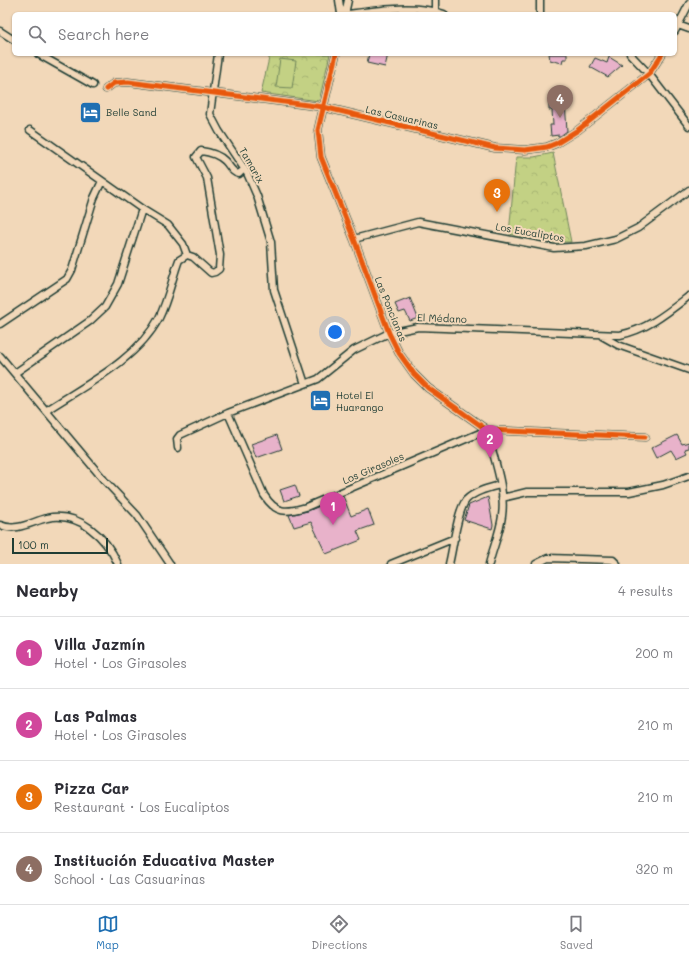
<!DOCTYPE html>
<meta charset="utf-8">
<style>
:root{--surface:#fff;--page:#f2f2f3;--text:#2b2b33;--muted:#7c7c81;--line:#e1e1e2;--accent:#1f6fb2}
body{margin:0;font-family:Mali,sans-serif;background:var(--page);color:var(--text)}
.scale{position:absolute;left:12px;bottom:10px;width:96px;box-sizing:border-box;padding-left:4px;border:2px solid #1f3d34;border-top:0;font-size:11px;line-height:14px;white-space:nowrap;color:#1f3d34;-webkit-text-stroke:3px #f2d8b9;paint-order:stroke}
.you{position:absolute;left:335px;top:332px;width:14px;height:14px;margin:-10px;border:3px solid #fff;border-radius:50%;background:#1a73e8;box-shadow:0 0 0 6px #1a73e833}
.badge{display:grid;place-items:center;width:26px;height:26px;border-radius:50%;background:var(--accent);color:#fff;font-size:13px;font-weight:700}
.pin{position:absolute;translate:-50% -33px;filter:drop-shadow(0 1px 2px #0008)}
.pin::after{content:'';position:absolute;top:21px;width:14px;height:12px;background:inherit;clip-path:polygon(0 0,100% 0,50% 100%)}
.list{margin:0;padding:0;list-style:none}
h2{display:flex;justify-content:space-between;align-items:center;height:52px;margin:0;padding:0 16px;font-size:17px}
h2 small{font-size:13px;font-weight:400;color:var(--muted)}
.list li{display:grid;grid-template-columns:26px 1fr auto;gap:12px;align-items:center;box-sizing:border-box;height:72px;padding:0 16px;border-top:1px solid var(--line)}
.list b{display:block;font-size:15px;white-space:nowrap}
.list p{margin:0;font-size:13px;white-space:nowrap;color:var(--muted)}
.list em{font-size:13px;font-style:normal;color:var(--muted)}
.icon{flex:none;width:22px;height:22px;fill:none;stroke:currentColor;stroke-width:2;stroke-linecap:round;stroke-linejoin:round}
.map{position:relative;flex:none;width:689px;height:564px;overflow:hidden}
.search{position:absolute;background:var(--surface);box-shadow:0 1px 3px #0004;left:12px;right:12px;top:12px;height:44px;display:flex;align-items:center;gap:10px;box-sizing:border-box;padding:0 14px;border-radius:6px;color:var(--muted);font-size:15px}
.sheet{height:340px;background:var(--surface)}
nav{display:flex;justify-content:space-around;align-items:center;box-sizing:border-box;height:56px;border-top:1px solid var(--line);background:var(--surface);font-size:11px;color:var(--muted)}
nav a{display:grid;justify-items:center;gap:2px}
nav .on{color:var(--accent)}
.map>svg:first-child{display:block}
.park{fill:url(#park-crowns);stroke:#71875c}
.pitch{fill:#c3d184;stroke:#71875c}
.building{fill:#e8b2ca;stroke:#1f3d34}
.lines{fill:none;stroke-linecap:round;stroke-linejoin:round}
.street-casing{stroke:#1f3d34;stroke-width:9}
.street{stroke:#f2d8b9;stroke-width:6}
.cycleway-casing{stroke:#f2d8b9;stroke-width:8}
.cycleway{stroke:#e8590c;stroke-width:5}
.labels{text-anchor:middle;dominant-baseline:central;stroke-width:4;stroke-linejoin:round;paint-order:stroke}
.poi-label{font-size:10px;fill:#1f3d34;stroke:#f2d8b9;text-anchor:start}
.street-label{font-size:10px;fill:#1f3d34;stroke:#f2d8b9}
</style>
<div class="map">
<svg width="689" height="564" viewBox="0 0 689 564">
<defs>
<pattern id="park-crowns" width="20" height="18" patternUnits="userSpaceOnUse"><rect width="20" height="18" fill="#c3d184"/><path d="M2 6a3 3 0 1 1 6 0M12 15a3 3 0 1 1 6 0" fill="none" stroke="#a7b473"/></pattern>
</defs>
<rect width="100%" height="100%" fill="#f2d8b9"/>
<filter id="ink" filterUnits="userSpaceOnUse"><feTurbulence type="fractalNoise" baseFrequency=".025" numOctaves="2"/><feDisplacementMap in="SourceGraphic" scale="8" xChannelSelector="R" yChannelSelector="G"/><feConvolveMatrix kernelMatrix="1 2 1 2 8 2 1 2 1" color-interpolation-filters="sRGB"/></filter>
<g filter="url(#ink)">
<path class="park" d="M270,54H330L319,101L261,93Z
M553,153L571,242H552L509,234L516,157H534Z"/>
<path class="pitch" d="M280,59L296,61L292,88L276,87Z"/>
<path class="building" d="M369,54H388L385,67L367,63Z
M549,54H567V59H563L562,63L550,60Z
M609,57L622,65L608,77L590,67L595,58L607,63Z
M565,102L567,131L559,137V135L551,136L550,125H553L552,110H549V103Z
M410,298L418,318L410,321L405,311L399,313L395,304Z
M277,435L282,449L256,458L251,444Z
M677,435L682,444L689,442V448L685,449L687,453L676,458L671,450L656,458L651,448Z
M295,485L299,496L284,501L280,490Z
M343,496L351,516L368,509L374,525L357,531L361,540L326,554L311,522L294,527L289,515L308,511Z
M488,497L493,525L492,529L464,520L469,505Z"/>
<g class="lines">
<defs>
<path id="street" d="M339,0L341,14
M435,0V11
M540,0V14
M345,14L348,0
M348,14C378,10 415,4 444,14
M678,25L689,29
M0,31L14,40
M675,31L689,4
M38,54L93,85
M218,54L210,114L219,131L247,173L257,196L271,242L274,290L305,384
M336,54L318,130L321,157L354,239L389,333L399,353L414,374L428,388L487,430L645,437
M630,54L649,74L689,126
M106,89L114,83L128,82L323,107L495,148L525,150L547,147L557,143L578,130L649,74L662,54
M30,130L142,209L168,225L183,244L187,255L193,257L211,273L215,272L219,269L220,255L207,178L196,157L201,151C209,152 219,155 225,161C230,166 232,173 239,174L244,169
M354,239L418,222L554,248L586,246L616,239L638,228L689,190
M0,324L67,279L72,270L94,198L102,181
M602,336L618,345L689,370
M0,356L104,480L137,515L170,564
M15,373L90,321L105,307L118,284L142,209
M47,410C85,385 137,360 159,318C168,300 172,279 179,260L187,255
M228,413L264,495C276,514 286,513 306,507L487,430C493,457 506,488 502,516C500,532 493,548 489,564
M178,448L177,439L180,435L228,413L318,379L354,350L389,333L418,327L620,335C648,329 667,313 689,296
M502,498L527,492H629L663,485L689,476
M0,525C17,532 31,522 47,518C79,511 106,537 118,564
M391,564L455,538
M449,564C453,549 457,511 466,500C475,491 489,488 500,485
M536,564L548,558L613,560L617,564"/>
</defs>
<use href="#street" class="street-casing"/>
<use href="#street" class="street"/>
<defs>
<path id="cycleway" d="M336,54L318,130L321,157L354,239L389,333L399,353L414,374L428,388L487,430L645,437
M106,89L114,83L128,82L323,107L495,148L525,150L547,147L557,143L578,130L649,74L662,54"/>
</defs>
<use href="#cycleway" class="cycleway-casing"/>
<use href="#cycleway" class="cycleway"/>
</g>
</g>
<defs>
<symbol id="hotel-square" viewBox="-11 -11 22 22"><rect x="-9" y="-9" width="18" height="18" rx="4" fill="#1f6fb2" stroke="#f2d8b9"/><path d="M-6-4.5h1.5V1H6V5H4.5V3h-9V5H-6ZM-4 0a1.8 1.8 0 1 1 3.6 0ZM.5 0V-2.5h3Q6-2.5 6 0Z" fill="#fff"/></symbol>
</defs>
<g fill-rule="evenodd">
<use href="#hotel-square" x="78" y="100" width="25" height="25"/>
<use href="#hotel-square" x="308" y="388" width="25" height="25"/>
</g>
<g class="labels">
<g class="poi-label">
<text x="106" y="112">Belle Sand</text>
<text x="336" y="395">Hotel El<tspan x="336" dy="12">Huarango</tspan></text>
</g>
<g class="street-label">
<text transform="translate(402 117) rotate(13)">Las Casuarinas</text>
<text transform="translate(252 165) rotate(60)">Tamarix</text>
<text transform="translate(530 232) rotate(10)">Los Eucaliptos</text>
<text transform="translate(391 309) rotate(68)">Las Poncianas</text>
<text transform="translate(442 318) rotate(2)">El Médano</text>
<text transform="translate(373 468) rotate(-23)">Los Girasoles</text>
</g>
</g>
</svg>
<div class="scale">100 m</div>
<div class="you"></div>
<div class="pin badge" style="left:333px;top:525px;background:#d1479c">1</div>
<div class="pin badge" style="left:490px;top:458px;background:#d1479c">2</div>
<div class="pin badge" style="left:497px;top:212px;background:#e8710a">3</div>
<div class="pin badge" style="left:560px;top:118px;background:#8d6e63">4</div>
<div class="search"><svg class="icon" aria-label="search" viewBox="0 0 24 24"><circle cx="10" cy="10" r="6"/><path d="M15 15l6 6"/></svg>Search here</div>
</div>
<section class="sheet">
<h2>Nearby<small>4 results</small></h2>
<ul class="list">
<li><span class="badge" style="background:#d1479c">1</span><div><b>Villa Jazmín</b><p>Hotel · Los Girasoles</p></div><em>200 m</em></li>
<li><span class="badge" style="background:#d1479c">2</span><div><b>Las Palmas</b><p>Hotel · Los Girasoles</p></div><em>210 m</em></li>
<li><span class="badge" style="background:#e8710a">3</span><div><b>Pizza Car</b><p>Restaurant · Los Eucaliptos</p></div><em>210 m</em></li>
<li><span class="badge" style="background:#8d6e63">4</span><div><b>Institución Educativa Master</b><p>School · Las Casuarinas</p></div><em>320 m</em></li>
</ul>
</section>
<nav>
<a class="on"><svg class="icon" aria-label="map" viewBox="0 0 24 24"><path d="M3 6l6-2 6 2 6-2v14l-6 2-6-2-6 2zM9 4v14M15 6v14"/></svg>Map</a>
<a><svg class="icon" aria-label="directions" viewBox="0 0 24 24"><path d="M12 3l9 9-9 9-9-9zM9 14v-3h6M13 9l2 2-2 2"/></svg>Directions</a>
<a><svg class="icon" aria-label="saved" viewBox="0 0 24 24"><path d="M7 4h10v16l-5-4-5 4z"/></svg>Saved</a>
</nav>
